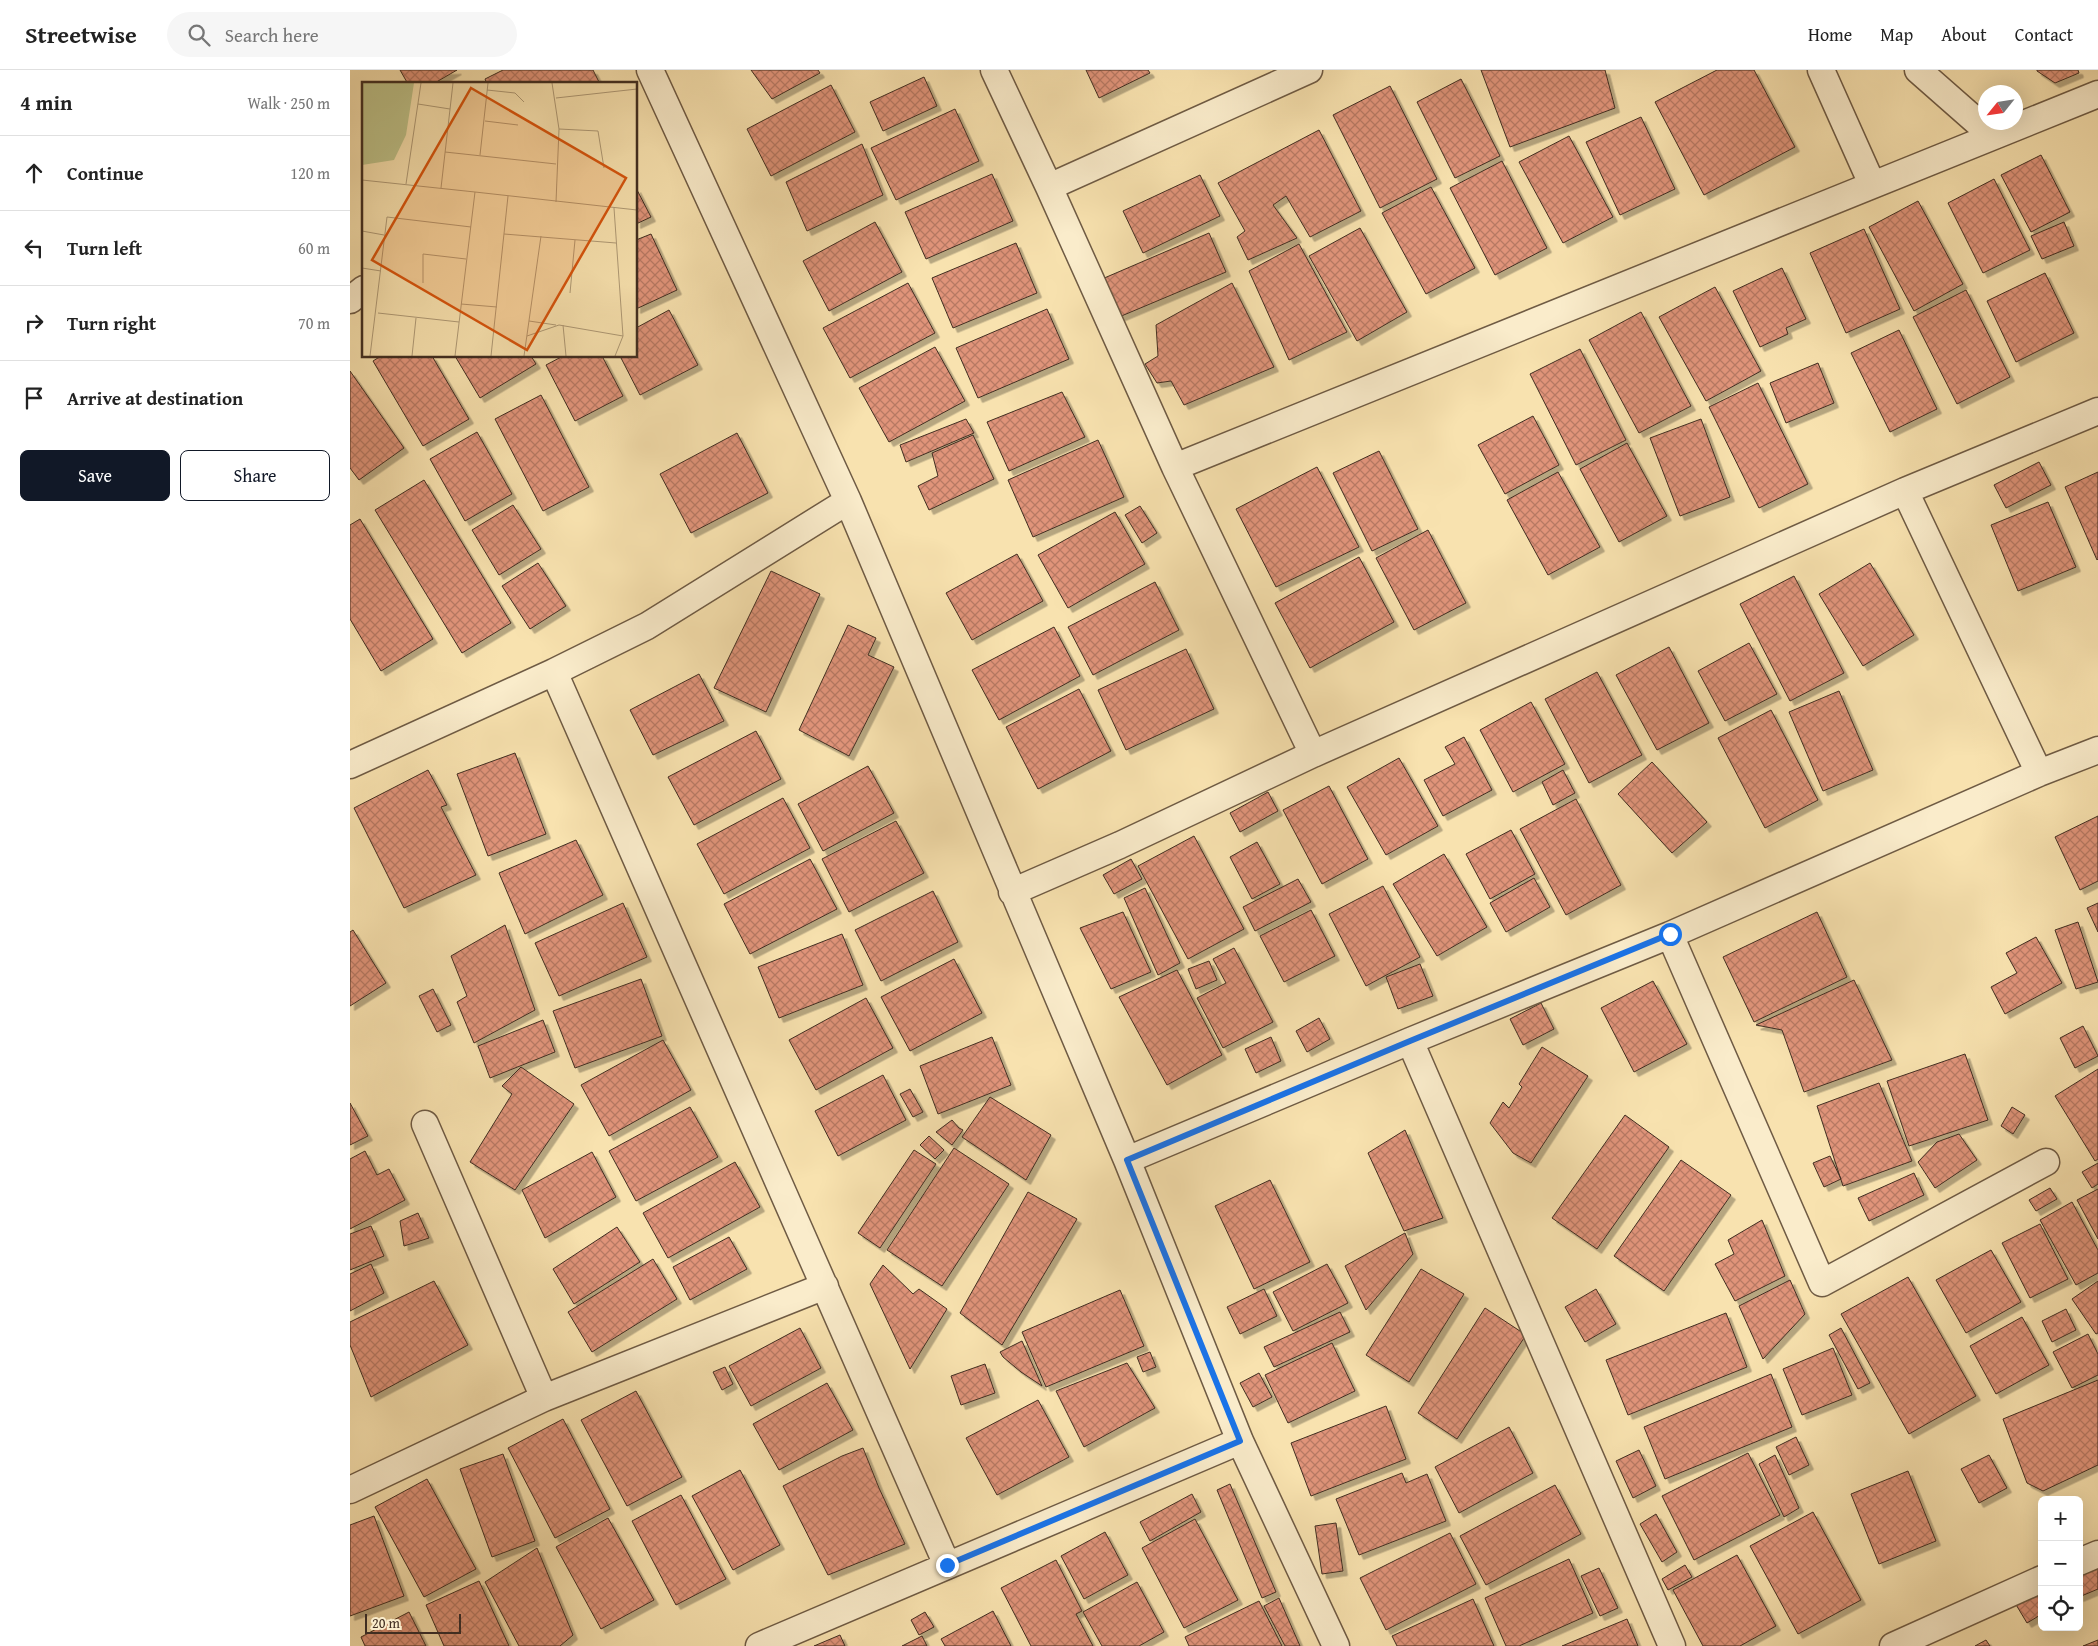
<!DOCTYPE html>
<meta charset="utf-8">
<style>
:root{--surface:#fff;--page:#f6f6f6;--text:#222;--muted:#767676;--line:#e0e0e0;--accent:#111827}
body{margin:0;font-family:"Gentium Book Plus",serif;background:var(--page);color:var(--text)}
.controls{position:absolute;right:15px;bottom:15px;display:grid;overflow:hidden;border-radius:8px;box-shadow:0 5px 20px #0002}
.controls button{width:45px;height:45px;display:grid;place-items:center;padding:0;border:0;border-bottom:1px solid var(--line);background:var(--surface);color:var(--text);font:25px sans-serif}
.compass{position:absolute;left:1628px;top:15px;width:45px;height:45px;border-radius:50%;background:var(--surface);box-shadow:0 5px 20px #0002;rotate:240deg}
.scale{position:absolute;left:15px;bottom:12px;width:96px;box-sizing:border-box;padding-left:5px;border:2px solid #412e21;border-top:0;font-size:14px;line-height:18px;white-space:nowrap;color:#412e21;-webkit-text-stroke:4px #faeccb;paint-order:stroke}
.stop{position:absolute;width:15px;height:15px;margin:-11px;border:4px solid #1a73e8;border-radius:50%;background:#fff}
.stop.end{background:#1a73e8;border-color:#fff;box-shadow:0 1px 5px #0008}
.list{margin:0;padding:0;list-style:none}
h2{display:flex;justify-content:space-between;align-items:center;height:65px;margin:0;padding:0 20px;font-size:21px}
h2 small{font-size:16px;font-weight:400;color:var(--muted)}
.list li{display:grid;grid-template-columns:32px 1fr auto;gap:15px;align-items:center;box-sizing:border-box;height:75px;padding:0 20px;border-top:1px solid var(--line)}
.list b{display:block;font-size:19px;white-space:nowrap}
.list em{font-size:16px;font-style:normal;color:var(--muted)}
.actions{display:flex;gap:10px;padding:15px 20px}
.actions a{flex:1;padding:11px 0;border:1px solid var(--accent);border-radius:8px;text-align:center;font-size:18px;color:var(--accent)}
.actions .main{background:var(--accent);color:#fff}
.icon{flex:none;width:28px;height:28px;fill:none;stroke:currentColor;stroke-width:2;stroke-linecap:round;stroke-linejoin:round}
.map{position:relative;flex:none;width:1748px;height:1576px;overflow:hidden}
header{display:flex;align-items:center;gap:30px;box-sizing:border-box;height:70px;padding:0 25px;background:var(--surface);border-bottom:1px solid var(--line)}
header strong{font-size:24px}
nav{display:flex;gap:28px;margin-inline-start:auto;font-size:18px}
.search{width:350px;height:45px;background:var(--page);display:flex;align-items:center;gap:12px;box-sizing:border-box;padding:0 18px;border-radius:28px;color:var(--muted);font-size:19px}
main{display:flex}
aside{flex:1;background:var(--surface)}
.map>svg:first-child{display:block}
.building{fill:url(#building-cross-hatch);stroke:#412e21;filter:url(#shadow)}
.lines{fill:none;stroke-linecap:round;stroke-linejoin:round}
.street-casing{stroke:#6f5b44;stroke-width:29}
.street{stroke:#faeccb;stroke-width:26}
.route{stroke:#1a73e8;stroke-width:6}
.inset-road{fill:none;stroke:#af9a76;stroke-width:1}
.view{fill:#d7550e;fill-opacity:0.15;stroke:#d7550e;stroke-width:2.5}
.inset-edge{fill:none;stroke:#412e21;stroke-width:2.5}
</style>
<header>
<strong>Streetwise</strong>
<div class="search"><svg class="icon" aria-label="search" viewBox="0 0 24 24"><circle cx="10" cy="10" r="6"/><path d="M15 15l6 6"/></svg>Search here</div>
<nav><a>Home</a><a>Map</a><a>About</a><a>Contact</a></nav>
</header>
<main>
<aside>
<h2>4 min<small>Walk · 250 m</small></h2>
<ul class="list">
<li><svg class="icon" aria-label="ahead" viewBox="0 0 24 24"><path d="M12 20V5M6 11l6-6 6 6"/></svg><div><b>Continue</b></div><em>120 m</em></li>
<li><svg class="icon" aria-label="left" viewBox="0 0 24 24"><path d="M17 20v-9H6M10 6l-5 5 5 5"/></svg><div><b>Turn left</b></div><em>60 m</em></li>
<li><svg class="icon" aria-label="right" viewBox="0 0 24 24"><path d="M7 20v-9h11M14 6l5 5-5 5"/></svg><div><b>Turn right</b></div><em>70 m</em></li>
<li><svg class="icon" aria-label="arrive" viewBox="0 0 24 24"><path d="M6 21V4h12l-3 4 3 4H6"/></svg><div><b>Arrive at destination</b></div></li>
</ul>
<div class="actions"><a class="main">Save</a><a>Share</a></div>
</aside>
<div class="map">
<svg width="1748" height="1576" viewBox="0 0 1748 1576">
<defs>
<pattern id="building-cross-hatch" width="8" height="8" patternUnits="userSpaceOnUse" patternTransform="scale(1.25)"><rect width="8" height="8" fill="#e0947a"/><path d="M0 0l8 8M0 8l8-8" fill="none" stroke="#b77964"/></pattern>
<filter id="shadow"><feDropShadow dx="4.5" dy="4.5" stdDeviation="0" flood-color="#0004"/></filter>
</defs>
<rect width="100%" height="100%" fill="#f8e2af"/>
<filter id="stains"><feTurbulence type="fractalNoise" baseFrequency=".004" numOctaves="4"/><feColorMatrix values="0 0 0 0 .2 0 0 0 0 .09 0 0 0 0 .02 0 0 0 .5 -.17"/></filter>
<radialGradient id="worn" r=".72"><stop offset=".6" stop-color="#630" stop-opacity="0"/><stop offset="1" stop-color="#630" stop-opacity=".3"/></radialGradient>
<path class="building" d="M50,0H107L83,14H58Z
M153,0H243L250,14H137L135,9Z
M401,0H468L470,3L422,29Z
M736,0H798L800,3L749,28Z
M1131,0H1255L1265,38L1160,77Z
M1367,0H1404L1445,77L1354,125L1305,32Z
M1687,0H1728L1729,3L1705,13L1687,1Z
M574,7L587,36L533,61L520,32Z
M1111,9L1150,86L1105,108L1067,32Z
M481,15L505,62L421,106L397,59Z
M1040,16L1087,109L1030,138L983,45Z
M605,39L629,91L546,130L521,78Z
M1291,47L1325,119L1270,145L1236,72Z
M969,60L1011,141L960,167L936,126L923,135L947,168L898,190L887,167L895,161L868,113Z
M1219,66L1263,147L1213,173L1169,92Z
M512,74L533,125L457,161L436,112Z
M1691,85L1720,142L1681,162L1651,105Z
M1152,91L1197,178L1145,205L1100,118Z
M642,104L663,151L576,189L555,142Z
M850,105L870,146L793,183L773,141Z
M1644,109L1680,180L1633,203L1598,133Z
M1081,117L1125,198L1076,224L1032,143Z
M286,118L301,147L286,154Z
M1568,131L1613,214L1564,241L1519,157Z
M525,152L552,202L479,241L453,191Z
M1714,152L1724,176L1692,189L1681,166Z
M1010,158L1057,242L1007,271L959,186Z
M1514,159L1550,239L1496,263L1460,183Z
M859,163L876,202L769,247L752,209Z
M301,164L327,220L286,239V170Z
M666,173L687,223L603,258L582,208Z
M949,174L997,262L939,290L899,201Z
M1432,198L1456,249L1436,258L1438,264L1410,277L1383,221Z
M1695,203L1724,263L1666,292L1637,231Z
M558,213L585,263L500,308L473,258Z
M882,213L924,297L834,335L821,311L807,313L795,294L808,286L806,255Z
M1365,217L1411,301L1356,331L1309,247Z
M1616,220L1660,307L1607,334L1563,247Z
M697,239L719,289L628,328L606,278Z
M319,240L348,295L290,325L270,286H286V258Z
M1291,242L1341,336L1289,363L1239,270Z
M1549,260L1587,339L1540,362L1501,283Z
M585,277L615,331L539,372L509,318Z
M1230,279L1276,370L1226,395L1180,304Z
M31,286H82L119,349L73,376L23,291Z
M105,286H181L186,294L130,328Z
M213,286H252L273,326L225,351L196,295Z
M1468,293L1484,333L1436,353L1420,313Z
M0,301L54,378L9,410L0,398Z
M1408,313L1458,414L1409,438L1359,337Z
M712,322L735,367L659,401L637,352Z
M191,325L239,417L193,441L145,349Z
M1183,346L1209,395L1155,424L1128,375Z
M616,349L624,363L556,392L550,375Z
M1351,349L1380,427L1330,446L1300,368Z
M127,362L162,424L115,451L80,389Z
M387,363L418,423L341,463L310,404Z
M623,365L644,409L579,440L568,416L588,406L582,383Z
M748,370L774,427L683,467L658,410Z
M1277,373L1317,446L1269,472L1230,399Z
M1029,381L1068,459L1022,481L983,403Z
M1689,392L1701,415L1656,438L1644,415Z
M967,397L1009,477L926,517L886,439Z
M1208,402L1250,477L1198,505L1157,430Z
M1748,402V489L1747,490L1715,417Z
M74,410L161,553L112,583L25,440Z
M1698,432L1726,497L1668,521L1641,455Z
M163,435L191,479L149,505L122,460Z
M790,436L807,463L792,473L775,445Z
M765,442L795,494L718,538L688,485Z
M10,449L83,569L31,601L0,549V455Z
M1078,460L1116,533L1064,560L1026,488Z
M667,484L693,531L622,570L596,523Z
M1009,487L1044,552L960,598L925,533Z
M188,493L216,536L180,559L152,516Z
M1520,493L1564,565L1513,596L1469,524Z
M421,501L470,524L416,642L364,618Z
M1444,506L1494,603L1440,631L1390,534Z
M805,512L829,560L743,605L718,557Z
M498,555L526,568L518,585L544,597L499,686L449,660Z
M704,557L730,606L649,650L622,600Z
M1399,573L1427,624L1375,651L1348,601Z
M1319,577L1359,653L1307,680L1266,605Z
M836,579L864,639L776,680L748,620Z
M1247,602L1292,685L1239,713L1195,629Z
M349,604L374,651L303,685L280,640Z
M729,619L761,681L688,719L656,657Z
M1489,621L1523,700L1473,721L1439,642Z
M1181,632L1215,694L1163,722L1130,660Z
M1421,640L1468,730L1415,758L1368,668Z
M406,661L431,709L344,755L318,707Z
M1114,667L1142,720L1093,746L1074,710L1105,694L1095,677Z
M165,683L196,764L138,786L107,704Z
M1049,688L1088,756L1036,785L997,717Z
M1302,692L1357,752L1322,783L1268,724Z
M518,696L544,743L473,781L448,734Z
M78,700L97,735L91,737L126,805L54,838L4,738Z
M1213,700L1225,723L1203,735L1192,712Z
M979,716L1018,789L972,814L933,740Z
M918,722L928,741L890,762L880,743Z
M433,728L460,778L374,824L347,774Z
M1226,729L1271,815L1216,845L1170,759Z
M1748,746V811L1730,820L1705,767Z
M546,751L574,803L499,842L472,789Z
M1161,760L1185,804L1140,829L1116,784Z
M844,766L894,859L838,889L788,796Z
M226,770L253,825L175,864L149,803Z
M907,772L930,814L902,829L880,787Z
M1094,784L1137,857L1087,886L1043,814Z
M460,789L487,839L400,884L374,834Z
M781,789L792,809L764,824L753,805Z
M1184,808L1200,837L1156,862L1140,833Z
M948,809L961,832L905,861L893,837Z
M1033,816L1070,887L1016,916L979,844Z
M795,818L830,893L808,905L774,828Z
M583,821L608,872L531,911L505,860Z
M273,833L297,887L209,926L185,873Z
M1748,833V862L1737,838Z
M961,840L985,886L934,912L910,866Z
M773,842L801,902L761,919L730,858Z
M1467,842L1497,907L1404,952L1373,887Z
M1728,852L1748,912L1726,919L1705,860Z
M155,855L185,940L124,973L107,932L117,926L101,886Z
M3,860L36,913L0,936V862Z
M492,864L513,915L429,948L408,897Z
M1686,867L1712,913L1655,944L1641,917L1667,903L1656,883Z
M884,878L923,952L873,978L847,928L876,913L863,889Z
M604,889L632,943L560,981L531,927Z
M859,891L867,910L846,919L838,899Z
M1070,894L1083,926L1048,939L1036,907Z
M827,900L872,985L817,1015L769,927Z
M291,909L312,966L225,998L203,941Z
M1504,910L1542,990L1454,1022L1432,960L1406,955Z
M1303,911L1337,974L1284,1002L1251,938Z
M83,919L101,955L87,962L69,926Z
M516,928L543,978L466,1020L439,970Z
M1191,933L1204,959L1173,975L1160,949Z
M969,948L980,969L957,982L946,961Z
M193,950L205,982L140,1008L128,976Z
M1733,956L1748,986L1725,998L1710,968Z
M642,967L661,1015L588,1044L570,996Z
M921,967L931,991L906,1003L895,979Z
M313,970L341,1020L259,1066L231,1015Z
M1192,977L1238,1006L1181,1093L1163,1083L1140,1053L1153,1032L1159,1038L1172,1017L1169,1014Z
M1615,984L1638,1050L1559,1076L1537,1011Z
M171,997L224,1034L165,1120L120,1092L162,1024L152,1016Z
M1748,999V1089L1745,1091L1705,1026Z
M533,1005L556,1050L488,1086L465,1041Z
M1529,1013L1562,1091L1493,1116L1467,1036Z
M560,1019L573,1042L563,1047L550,1024Z
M640,1027L701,1065L676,1110L612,1067Z
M0,1033L18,1066L0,1075Z
M340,1037L368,1087L286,1131L259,1081Z
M1662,1037L1675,1045L1663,1064L1651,1056Z
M1275,1045L1319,1077L1247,1179L1202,1148Z
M602,1050L609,1058L613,1060L602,1075L586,1062Z
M1055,1060L1093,1148L1054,1161L1018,1083Z
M1609,1064L1627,1090L1585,1118L1568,1092L1587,1072Z
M579,1066L594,1080L585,1089L570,1075Z
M604,1078L659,1114L592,1216L537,1180Z
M564,1080L586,1094L530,1178L508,1163Z
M15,1081L27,1105L39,1099L55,1130L0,1159V1089Z
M242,1082L266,1127L195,1168L172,1120Z
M1480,1086L1491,1109L1474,1117L1463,1093Z
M1331,1090L1381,1125L1314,1221L1264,1186Z
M385,1092L410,1137L318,1188L293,1143Z
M1748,1093V1114L1742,1118L1732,1102Z
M1564,1103L1574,1125L1519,1151L1508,1128Z
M920,1110L960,1192L904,1219L865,1136Z
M1700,1118L1707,1129L1686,1141L1679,1130Z
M1748,1119V1169L1727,1130Z
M678,1122L727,1149L652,1275L610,1243Z
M1722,1132L1748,1180V1203L1726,1215L1690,1150Z
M68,1143L79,1168L54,1176L50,1151Z
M1412,1150L1435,1206L1385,1231L1365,1194L1384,1184L1378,1170Z
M1690,1154L1718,1209L1680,1228L1652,1173Z
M21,1156L34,1186L0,1200V1164Z
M267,1157L290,1192L224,1234L203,1199Z
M1055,1163L1063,1184L1016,1240L995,1196Z
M379,1167L397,1199L340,1230L323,1197Z
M1641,1180L1671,1232L1616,1263L1586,1210Z
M303,1189L327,1229L242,1282L218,1242Z
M21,1194L34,1223L0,1241V1204Z
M977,1194L998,1233L943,1261L923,1222Z
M533,1195L563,1224L569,1219L597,1239L560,1299L520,1214Z
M1071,1199L1114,1224L1059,1312L1016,1285Z
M1558,1207L1626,1326L1559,1364L1491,1244Z
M1440,1210L1455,1244L1413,1289L1389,1236Z
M84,1211L118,1275L21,1327L0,1275V1252Z
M1748,1211V1263L1746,1264L1722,1229Z
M914,1219L927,1246L890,1264L877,1237Z
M1246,1219L1266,1254L1235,1272L1215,1237Z
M770,1220L794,1276L696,1317L672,1262Z
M1135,1238L1176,1265L1107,1369L1068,1343Z
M1716,1239L1726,1260L1702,1272L1692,1251Z
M990,1242L1000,1262L924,1297L914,1277Z
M1376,1243L1397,1297L1278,1345L1256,1290Z
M1672,1247L1699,1295L1646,1324L1620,1276Z
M450,1258L471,1298L401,1336L379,1296Z
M1491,1258L1520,1313L1508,1319L1479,1265Z
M1738,1264L1748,1284V1305L1722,1318L1703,1282Z
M672,1271L692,1316L671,1302L653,1287L650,1282Z
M982,1273L1005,1321L938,1353L915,1305Z
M1483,1278L1502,1325L1452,1345L1433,1299Z
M800,1282L806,1297L793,1302L787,1287Z
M777,1293L805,1338L734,1377L706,1321Z
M635,1294L645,1323L611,1335L601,1306Z
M375,1297L383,1314L372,1320L363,1302Z
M909,1303L922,1327L903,1337L890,1313Z
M1421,1304L1442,1357L1315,1409L1294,1357Z
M1748,1310V1395L1693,1421L1677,1413L1653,1349Z
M477,1313L503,1360L429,1400L403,1354Z
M286,1321L332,1407L277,1436L231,1350Z
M688,1330L719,1387L647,1425L616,1368Z
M1036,1336L1056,1389L961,1426L941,1373Z
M213,1349L260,1439L205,1468L158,1378Z
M1159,1357L1183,1403L1109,1443L1085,1397Z
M1446,1367L1459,1395L1439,1405L1426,1377Z
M513,1378L529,1418L555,1474L478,1505L433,1416L492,1386Z
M1289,1380L1306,1416L1283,1428L1266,1391Z
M1398,1383L1430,1445L1344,1490L1312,1426Z
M153,1384L185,1471L142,1487L110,1399Z
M1425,1385L1449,1438L1434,1447L1409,1394Z
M1639,1385L1657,1418L1629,1433L1611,1399Z
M390,1400L430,1475L383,1500L342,1426Z
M1558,1401L1586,1471L1529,1494L1501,1424Z
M1052,1403L1056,1413L1077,1404L1096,1451L1009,1485L986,1429Z
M77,1409L126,1499L74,1527L25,1437Z
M880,1414L926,1522L912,1528L867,1420Z
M1205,1415L1231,1464L1136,1515L1110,1466Z
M842,1424L851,1442L800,1471L790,1452Z
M331,1425L376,1509L326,1535L282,1451Z
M1463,1442L1511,1530L1448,1564L1400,1476Z
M1306,1444L1327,1482L1312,1492L1290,1454Z
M24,1446L54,1526L0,1546V1455Z
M258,1448L304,1530L251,1559L206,1477Z
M845,1449L888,1530L834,1558L792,1478Z
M986,1453L993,1501L972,1504L965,1456Z
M755,1462L778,1505L734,1529L711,1486Z
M1100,1463L1126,1514L1036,1560L1010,1508Z
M187,1478L223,1565L210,1576H169L135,1512Z
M1387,1485L1426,1556L1390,1576H1353L1323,1520Z
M1219,1489L1243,1543L1169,1576H1156L1135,1528Z
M706,1490L732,1541L726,1544L743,1576H681L651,1518Z
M1748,1492V1519L1729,1527V1502Z
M1335,1495L1342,1507L1318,1520L1312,1509Z
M1249,1498L1268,1538L1250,1546L1231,1506Z
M129,1511L159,1576H94L76,1535Z
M787,1512L814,1562L789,1576H752L733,1542Z
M1692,1518V1544L1677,1553L1665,1533Z
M929,1528L950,1576H935L914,1536Z
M1123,1529L1144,1576H1047L1042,1566Z
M909,1531L932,1576H839L835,1567Z
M643,1541L661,1576H595L591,1569Z
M59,1542L76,1576H15L11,1567Z
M575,1542L584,1557L569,1565L561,1550Z
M1277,1549L1288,1576H1212Z
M490,1565L495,1576H464Z
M572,1566L577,1576H552Z
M1636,1570L1640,1576H1625Z
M1748,1570V1576H1733Z"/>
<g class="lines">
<defs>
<path id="street" d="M300,0L498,431L777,1090L1060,971L1320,865L1689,703L1748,680
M644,0L699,117L825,397L963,684
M1471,0L1522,114
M1568,0L1643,66
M699,117L959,0
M0,230L14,219
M825,397L1748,24
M1555,421L1689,703
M204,602L597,1495
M0,695L204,602L297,556L498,431
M662,822L770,775L963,684L1555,421L1748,341
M1320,865L1472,1213L1696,1092
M1060,971L1322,1576
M75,1054L194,1328
M777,1090L890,1371L986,1576
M0,1420L194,1328L475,1216
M1729,1492L1748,1484
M409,1576L890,1371
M1543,1576L1692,1509"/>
</defs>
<use href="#street" class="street-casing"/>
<use href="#street" class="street"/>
</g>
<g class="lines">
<path class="route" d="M597,1495L890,1371L777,1090L1060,971L1320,864"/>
</g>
<g transform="translate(12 12)">
<rect width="275" height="275" fill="#f8e2af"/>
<path d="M0,1H52L44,53L32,78L0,83Z" fill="#bec38a"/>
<path class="inset-road" d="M190,1L197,47L194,120M125,8L153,11L162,20M194,16L275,7M56,22L88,27M123,39L156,43M197,47L236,49L242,86M83,70L194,82M118,73L126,1M0,98L113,110M44,102L59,1M79,106L91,1M252,126L261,254L253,274M0,149L22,153M142,152L254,161M0,186L19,189M61,201V172L104,177M208,211L213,158M99,222L135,225M16,231L97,240M167,239L194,243M201,243L204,274M165,254L197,243L261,254M8,274L25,135L109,145M50,274L54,236M93,274L113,110L275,128M129,274L146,114M162,274L179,154"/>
<path class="view" d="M109,6L264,96L165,268L10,178Z"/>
<rect width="275" height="275" class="inset-edge"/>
</g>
<rect width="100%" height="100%" filter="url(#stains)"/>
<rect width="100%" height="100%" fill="url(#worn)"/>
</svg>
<div class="controls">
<button>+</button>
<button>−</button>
<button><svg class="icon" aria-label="locate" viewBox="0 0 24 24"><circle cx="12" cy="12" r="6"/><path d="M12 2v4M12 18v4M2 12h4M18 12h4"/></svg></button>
</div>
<svg class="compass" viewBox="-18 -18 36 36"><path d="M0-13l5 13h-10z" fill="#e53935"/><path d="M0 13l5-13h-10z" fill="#767676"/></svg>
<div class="scale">20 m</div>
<div class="stop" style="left:1320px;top:864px"></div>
<div class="stop end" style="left:597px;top:1495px"></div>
</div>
</main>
